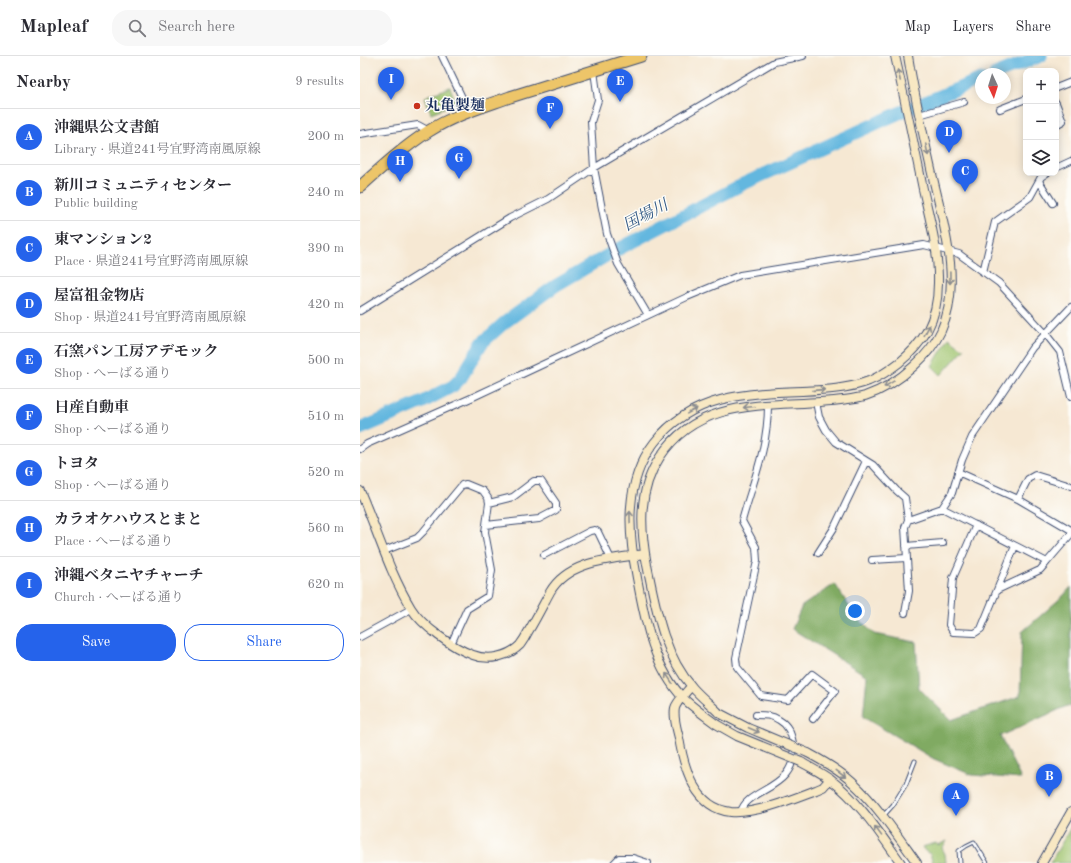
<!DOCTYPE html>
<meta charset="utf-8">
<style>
:root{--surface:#fff;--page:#f7f7f7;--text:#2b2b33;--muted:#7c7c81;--line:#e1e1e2;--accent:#2563eb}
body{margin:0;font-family:"Old Standard TT","Noto Serif JP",serif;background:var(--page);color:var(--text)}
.controls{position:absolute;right:12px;top:12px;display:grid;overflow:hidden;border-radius:8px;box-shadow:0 2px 10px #0003}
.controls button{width:36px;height:36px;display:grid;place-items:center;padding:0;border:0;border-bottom:1px solid var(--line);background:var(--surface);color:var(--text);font:20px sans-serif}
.compass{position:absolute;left:615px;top:12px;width:36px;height:36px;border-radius:50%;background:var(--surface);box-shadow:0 2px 10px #0003;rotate:176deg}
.you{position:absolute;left:495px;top:555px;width:14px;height:14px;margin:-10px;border:3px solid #fff;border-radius:50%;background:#1a73e8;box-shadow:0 0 0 6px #1a73e833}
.badge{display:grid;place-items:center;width:26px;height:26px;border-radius:50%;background:var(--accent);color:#fff;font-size:13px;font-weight:700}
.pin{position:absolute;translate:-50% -33px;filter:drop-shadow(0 1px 2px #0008)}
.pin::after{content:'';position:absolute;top:21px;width:14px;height:12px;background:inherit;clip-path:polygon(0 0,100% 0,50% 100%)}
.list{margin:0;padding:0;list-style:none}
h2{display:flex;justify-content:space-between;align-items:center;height:52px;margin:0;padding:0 16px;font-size:17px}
h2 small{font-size:13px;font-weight:400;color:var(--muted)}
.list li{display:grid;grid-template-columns:26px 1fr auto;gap:12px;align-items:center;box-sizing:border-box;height:56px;padding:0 16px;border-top:1px solid var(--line)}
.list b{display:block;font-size:15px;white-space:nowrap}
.list p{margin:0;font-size:13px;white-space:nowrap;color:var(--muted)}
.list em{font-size:13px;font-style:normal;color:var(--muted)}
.actions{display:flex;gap:8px;padding:12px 16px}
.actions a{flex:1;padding:9px 0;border:1px solid var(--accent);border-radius:16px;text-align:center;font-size:14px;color:var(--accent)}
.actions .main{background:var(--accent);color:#fff}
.icon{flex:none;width:22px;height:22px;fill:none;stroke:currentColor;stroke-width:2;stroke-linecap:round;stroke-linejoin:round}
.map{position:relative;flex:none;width:711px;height:807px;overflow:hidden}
header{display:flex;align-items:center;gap:24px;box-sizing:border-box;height:56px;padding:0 20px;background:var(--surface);border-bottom:1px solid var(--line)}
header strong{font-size:19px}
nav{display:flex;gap:22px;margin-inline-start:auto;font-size:14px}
.search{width:280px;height:36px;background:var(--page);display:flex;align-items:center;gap:10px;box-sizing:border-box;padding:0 14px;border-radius:16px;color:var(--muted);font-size:15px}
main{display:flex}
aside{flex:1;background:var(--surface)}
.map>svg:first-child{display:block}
.green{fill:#a0c56f;stroke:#5e7a66}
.forest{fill:#80aa62;stroke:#4e6c60}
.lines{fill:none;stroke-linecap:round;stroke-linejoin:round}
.river{stroke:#63b7df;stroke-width:13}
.lane-casing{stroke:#3c4b70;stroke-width:5}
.street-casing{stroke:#3c4b70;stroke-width:8}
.secondary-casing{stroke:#3c4b70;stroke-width:10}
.highway-casing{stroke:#3c4b70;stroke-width:13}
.lane{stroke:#fff;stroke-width:3}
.street{stroke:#fff;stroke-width:6}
.secondary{stroke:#f8e8c3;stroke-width:8}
.highway{stroke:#edc569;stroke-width:11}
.secondary-bridge-casing{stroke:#3c4b70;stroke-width:10;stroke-linecap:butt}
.secondary-bridge{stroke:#f8e8c3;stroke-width:8}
.oneway{stroke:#8a8c90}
.poi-dot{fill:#c8321e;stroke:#fdfcf7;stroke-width:1.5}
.labels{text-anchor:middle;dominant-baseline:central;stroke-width:3;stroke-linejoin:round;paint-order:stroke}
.poi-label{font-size:15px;font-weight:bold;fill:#1b2f5e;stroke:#fdfcf7;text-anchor:start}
.water-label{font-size:16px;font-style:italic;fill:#315885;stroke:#fdfcf7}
</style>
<header>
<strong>Mapleaf</strong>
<div class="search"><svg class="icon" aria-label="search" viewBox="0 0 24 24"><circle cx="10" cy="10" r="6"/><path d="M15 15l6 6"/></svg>Search here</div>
<nav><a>Map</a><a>Layers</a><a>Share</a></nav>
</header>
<main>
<aside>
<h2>Nearby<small>9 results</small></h2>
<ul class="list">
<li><span class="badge">A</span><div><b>沖縄県公文書館</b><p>Library · 県道241号宜野湾南風原線</p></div><em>200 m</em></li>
<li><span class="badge">B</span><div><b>新川コミュニティセンター</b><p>Public building</p></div><em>240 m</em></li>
<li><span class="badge">C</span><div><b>東マンション2</b><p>Place · 県道241号宜野湾南風原線</p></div><em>390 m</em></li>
<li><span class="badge">D</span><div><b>屋富祖金物店</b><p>Shop · 県道241号宜野湾南風原線</p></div><em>420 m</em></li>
<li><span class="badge">E</span><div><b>石窯パン工房アデモック</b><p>Shop · へーばる通り</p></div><em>500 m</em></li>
<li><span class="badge">F</span><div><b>日産自動車</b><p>Shop · へーばる通り</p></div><em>510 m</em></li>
<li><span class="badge">G</span><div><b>トヨタ</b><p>Shop · へーばる通り</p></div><em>520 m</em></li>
<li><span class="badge">H</span><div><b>カラオケハウスとまと</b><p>Place · へーばる通り</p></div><em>560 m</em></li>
<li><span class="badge">I</span><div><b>沖縄ベタニヤチャーチ</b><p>Church · へーばる通り</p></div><em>620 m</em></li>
</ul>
<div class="actions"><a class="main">Save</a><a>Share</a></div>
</aside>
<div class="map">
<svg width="711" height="807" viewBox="0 0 711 807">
<rect width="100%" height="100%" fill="#fdfcf7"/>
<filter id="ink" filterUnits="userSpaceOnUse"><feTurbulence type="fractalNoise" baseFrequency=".025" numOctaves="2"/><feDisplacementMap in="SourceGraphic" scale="8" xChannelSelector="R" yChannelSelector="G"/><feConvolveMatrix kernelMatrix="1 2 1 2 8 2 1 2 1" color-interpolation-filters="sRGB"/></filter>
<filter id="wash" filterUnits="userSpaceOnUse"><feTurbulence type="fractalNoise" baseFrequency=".012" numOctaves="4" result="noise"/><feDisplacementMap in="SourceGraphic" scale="16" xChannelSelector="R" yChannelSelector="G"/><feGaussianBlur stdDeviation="0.9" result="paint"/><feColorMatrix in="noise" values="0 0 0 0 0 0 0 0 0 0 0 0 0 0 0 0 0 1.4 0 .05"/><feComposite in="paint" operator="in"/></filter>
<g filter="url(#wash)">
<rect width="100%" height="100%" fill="#f6e8d3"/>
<path class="green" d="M90,31L96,47L71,57L65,41Z
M589,282L604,293L581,319L572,310Z
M711,771V807H690Z
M587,785L582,792L585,798L586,807H573L570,798L565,795L562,791L576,787L578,789Z"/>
<path class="forest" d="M475,528L494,558L514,578L556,586L559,632L591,664L660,640L662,576L704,539L711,531V651L707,650L640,680L661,723L612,719L574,703L503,661L507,620L432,573L442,550Z"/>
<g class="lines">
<path class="river" d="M635,18L681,0
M0,373L63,346L93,330L101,322L122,287L144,267L195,230L253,196L383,128L539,57L621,23"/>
</g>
</g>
<g filter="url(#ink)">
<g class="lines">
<defs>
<path id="lane" d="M524,759L533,749L546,728L555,705
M600,807L599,795L606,790L614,786L627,807"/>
<path id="street" d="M82,0L109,56
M234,15L238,44L231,66L234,112L247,178L258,208L288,259
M696,32L711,26
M696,47L703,65L696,69
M640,53L666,43
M559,59L604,46
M0,78L58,69L69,75
M696,112L711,105
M679,125L693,147
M623,216L635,166L670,141L681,121L687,117
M0,255L150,162L188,143L234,112L414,6L443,0
M456,346L459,361L466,374L476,386L513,409L537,435L545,442L548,464L582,452L592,437L602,404L612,381L672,292L711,251
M408,349C408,392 393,425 382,465L396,491L397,505L376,602L377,611L401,640L428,644L452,618L475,635L453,663
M0,393L7,388L111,342L327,241L380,219L564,189L599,198L639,227L685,277L700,296L711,341
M598,416L658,443L711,474
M658,443L668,423L675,419L711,430
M582,452L687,506L711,478
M126,469L179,463L196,454V447L181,425H174L153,441L129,447
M616,469L593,522L589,569L593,576L615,577L621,573L637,534L680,514L687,506
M546,490L583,487
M24,495L57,482L63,476L102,429L106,428L123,435L128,442L129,447L125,476L132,514L128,540L107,553L91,588
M458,497L474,472L506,405
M184,499L230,475L235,474L238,476L251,503
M512,504L547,502
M637,534L655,490
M545,557L549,535L545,471L548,464
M0,581L51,553
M381,756C387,731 440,734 433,687C431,677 428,669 419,664C412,659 404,659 396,659
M254,807L259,802H273L288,807"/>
<path id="secondary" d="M0,435C17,474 29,516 51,552C62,570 93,592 113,599C128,605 148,601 160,589C163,585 166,580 168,576C176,563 183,549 190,536C208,504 253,503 285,498
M331,630C327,636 317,645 315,652C313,662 317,673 319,682C324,712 335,752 371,756C396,758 432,743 456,734L463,731L470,723
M359,657C351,649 341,641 333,632C303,598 296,552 287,509C280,471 278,434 300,401C337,344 401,350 460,346C475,345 490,344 505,340C523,334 540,323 554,310C564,301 575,288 581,275C604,225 581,160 570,109C562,73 554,37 548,0
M356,668C345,660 334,652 324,643C293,611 285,564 277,522C268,476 264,426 294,387C331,339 386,337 442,335C465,334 488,333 509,325C521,320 531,313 540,306C551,297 560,287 567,275C575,260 578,244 578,227C579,196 570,164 563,133C554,89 545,44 535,0
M448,697C463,705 479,714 492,726C517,749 537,779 557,807
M441,706C451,712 462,717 471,724C500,746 520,778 541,807
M682,807L711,756"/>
<path id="highway" d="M0,131C22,111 44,91 69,75C94,59 122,51 150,41C194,27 237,14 281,0"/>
</defs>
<use href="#lane" class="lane-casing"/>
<use href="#street" class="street-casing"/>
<use href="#secondary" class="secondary-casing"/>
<use href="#highway" class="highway-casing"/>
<use href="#lane" class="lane"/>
<use href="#street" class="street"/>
<use href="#secondary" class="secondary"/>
<use href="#highway" class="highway"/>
<defs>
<path id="secondary-bridge" d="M359,657L388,672L448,697
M356,668L377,680L441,706"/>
</defs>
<use href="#secondary-bridge" class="secondary-bridge-casing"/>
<use href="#secondary-bridge" class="secondary-bridge"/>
</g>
<defs><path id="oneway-shaft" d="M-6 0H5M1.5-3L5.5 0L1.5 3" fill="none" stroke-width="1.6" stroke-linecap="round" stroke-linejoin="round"/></defs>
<g class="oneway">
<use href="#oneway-shaft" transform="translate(539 19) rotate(-102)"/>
<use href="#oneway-shaft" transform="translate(567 94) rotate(78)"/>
<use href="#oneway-shaft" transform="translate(590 222) rotate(89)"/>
<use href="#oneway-shaft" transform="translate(567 274) rotate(-63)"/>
<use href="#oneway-shaft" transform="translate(529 328) rotate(149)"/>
<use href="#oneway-shaft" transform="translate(459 334) rotate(-4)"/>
<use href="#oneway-shaft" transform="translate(389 351) rotate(175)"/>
<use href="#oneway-shaft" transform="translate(332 355) rotate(-29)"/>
<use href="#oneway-shaft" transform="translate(270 461) rotate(-91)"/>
<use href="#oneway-shaft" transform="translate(309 622) rotate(-124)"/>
<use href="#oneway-shaft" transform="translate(394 674) rotate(23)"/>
<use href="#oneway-shaft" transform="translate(481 718) rotate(37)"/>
<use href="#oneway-shaft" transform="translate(518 775) rotate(-126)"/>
</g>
</g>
<circle class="poi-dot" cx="57" cy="50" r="4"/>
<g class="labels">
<g class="poi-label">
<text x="65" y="50">丸亀製麺</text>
</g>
<g class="water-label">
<text transform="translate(286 160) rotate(-28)">国場川</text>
</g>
</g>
</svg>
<div class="controls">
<button>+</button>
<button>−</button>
<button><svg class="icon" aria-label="layers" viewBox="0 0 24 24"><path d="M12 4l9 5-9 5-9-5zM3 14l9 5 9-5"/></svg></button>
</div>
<svg class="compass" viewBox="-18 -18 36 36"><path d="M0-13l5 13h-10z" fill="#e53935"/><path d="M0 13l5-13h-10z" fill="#7c7c81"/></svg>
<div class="you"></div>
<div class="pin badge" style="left:596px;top:760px">A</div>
<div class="pin badge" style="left:689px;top:741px">B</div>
<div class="pin badge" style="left:605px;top:136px">C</div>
<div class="pin badge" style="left:589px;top:97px">D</div>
<div class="pin badge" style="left:260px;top:46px">E</div>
<div class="pin badge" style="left:190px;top:73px">F</div>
<div class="pin badge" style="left:99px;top:123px">G</div>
<div class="pin badge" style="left:40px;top:126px">H</div>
<div class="pin badge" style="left:31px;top:44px">I</div>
</div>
</main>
